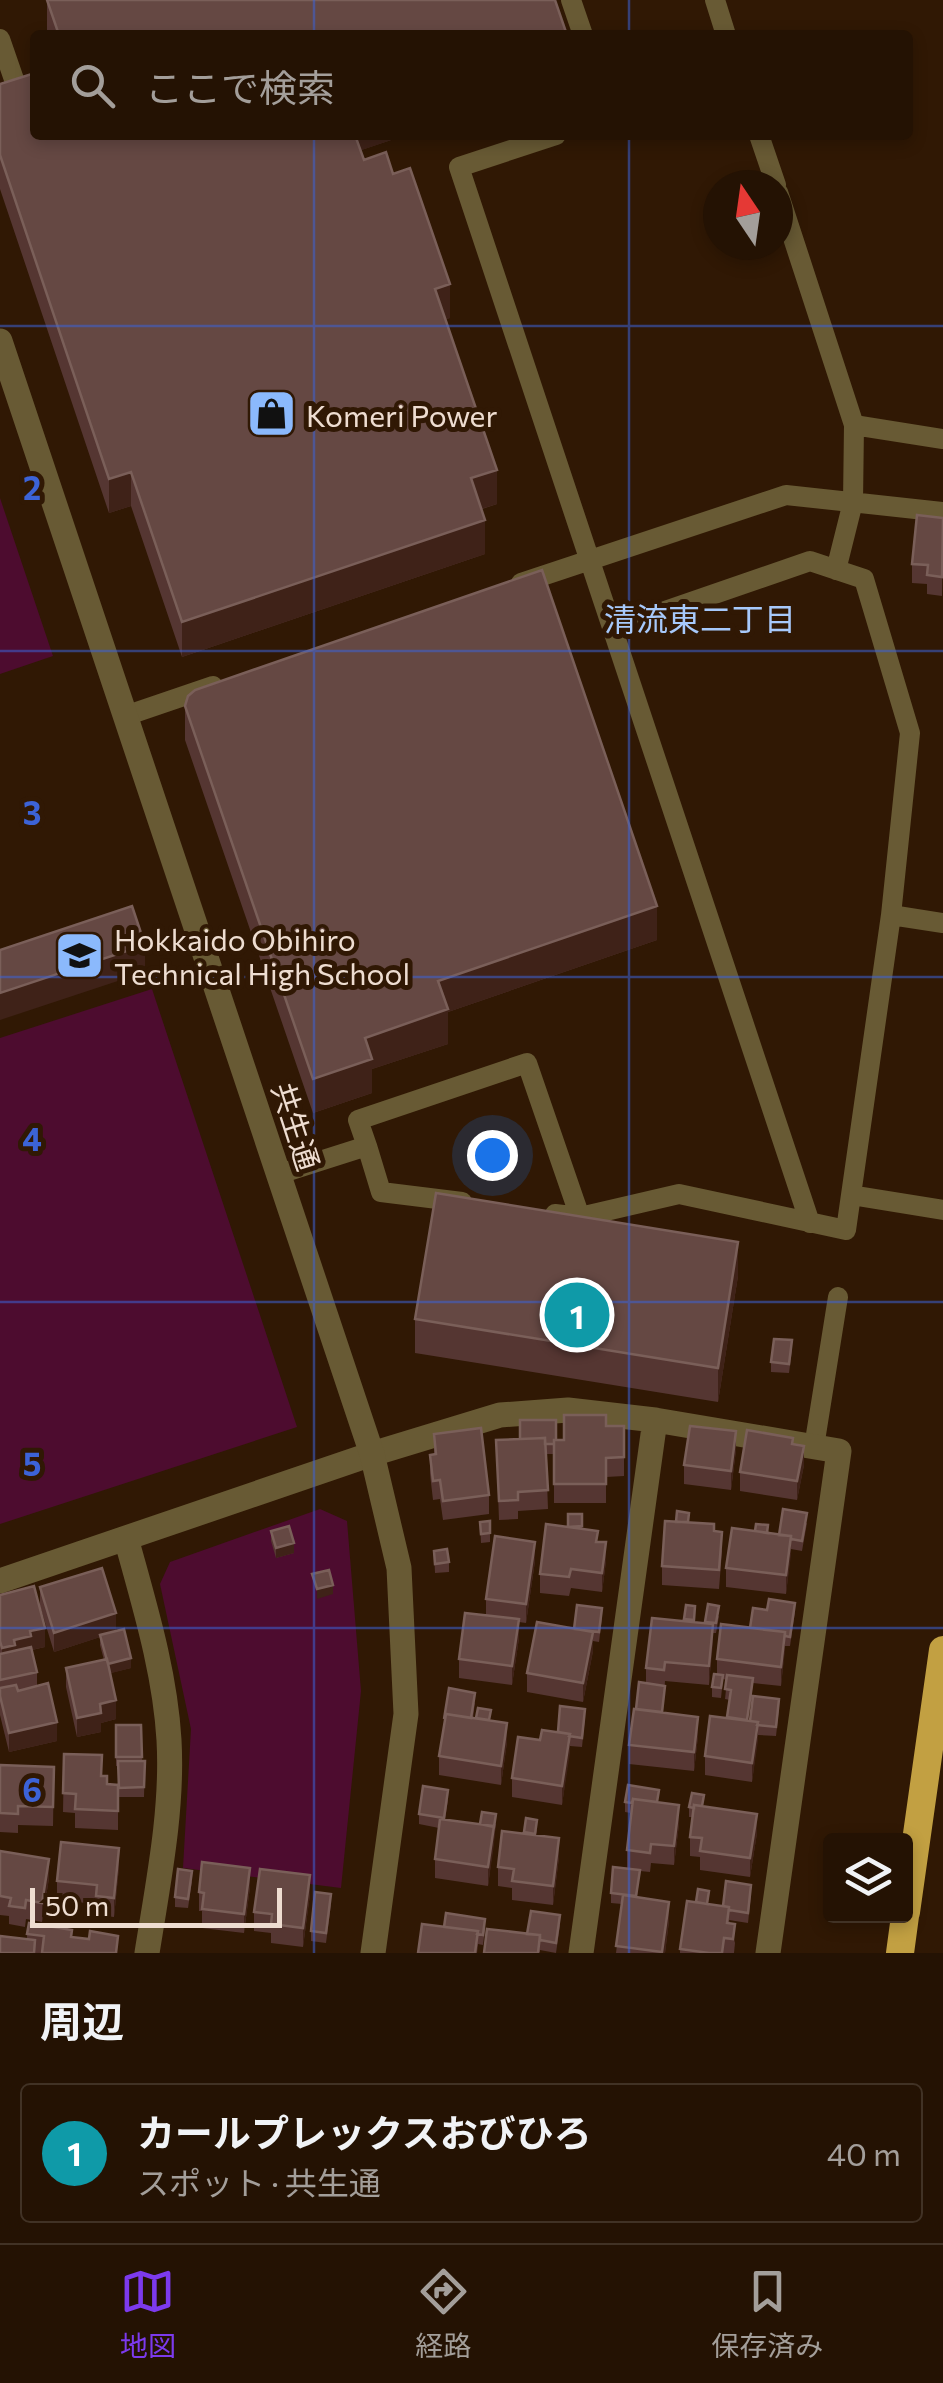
<!DOCTYPE html>
<html lang="ja">
<meta charset="utf-8">
<style>
:root{--surface:#241203;--page:#302012;--text:#f1f3f6;--muted:#a39e9a;--line:#413225;--accent:#7c3aed}
body{margin:0;font-family:Commissioner,"Noto Sans JP",sans-serif;background:var(--page);color:var(--text)}
.controls{position:absolute;right:30px;bottom:30px;display:grid;overflow:hidden;border-radius:10px;box-shadow:0 5px 15px #0003}
.controls button{width:90px;height:90px;display:grid;place-items:center;padding:0;border:0;border-bottom:2px solid var(--line);background:var(--surface);color:var(--text);font:50px sans-serif}
.compass{position:absolute;left:703px;top:170px;width:90px;height:90px;border-radius:50%;background:var(--surface);box-shadow:0 5px 15px #0003;rotate:347deg}
.scale{position:absolute;left:30px;bottom:25px;width:252px;box-sizing:border-box;padding-left:10px;border:5px solid #eeddd1;border-top:0;font-size:28px;line-height:35px;white-space:nowrap;color:#eeddd1;-webkit-text-stroke:8px #301804;paint-order:stroke}
.you{position:absolute;left:492px;top:1155px;width:35px;height:35px;margin:-25px;border:8px solid #fff;border-radius:50%;background:#1a73e8;box-shadow:0 0 0 15px #1a73e833}
.badge{display:grid;place-items:center;width:65px;height:65px;border-radius:50%;background:var(--accent);color:#fff;font-size:32px;font-weight:700}
.pin{position:absolute;translate:-50% -50%;border:5px solid #fff;box-shadow:0 2px 10px #0006}
.list{margin:0;padding:0;list-style:none}
h2{display:flex;justify-content:space-between;align-items:center;height:130px;margin:0;padding:0 40px;font-size:42px}
h2 small{font-size:32px;font-weight:400;color:var(--muted)}
.list li{display:grid;grid-template-columns:65px 1fr auto;gap:30px;align-items:center;box-sizing:border-box;height:140px;margin:0 20px 20px;padding:0 20px;border:2px solid var(--line);border-radius:10px}
.list b{display:block;font-size:38px;white-space:nowrap}
.list p{margin:0;font-size:32px;white-space:nowrap;color:var(--muted)}
.list em{font-size:32px;font-style:normal;color:var(--muted)}
.icon{flex:none;width:55px;height:55px;fill:none;stroke:currentColor;stroke-width:2;stroke-linecap:round;stroke-linejoin:round}
.map{position:relative;flex:none;width:943px;height:1953px;overflow:hidden}
.search{position:absolute;background:var(--surface);box-shadow:0 5px 15px #0003;left:30px;right:30px;top:30px;height:110px;display:flex;align-items:center;gap:25px;box-sizing:border-box;padding:0 35px;border-radius:10px;color:var(--muted);font-size:38px}
.sheet{height:290px;background:var(--surface)}
nav{display:flex;justify-content:space-around;align-items:center;box-sizing:border-box;height:140px;border-top:2px solid var(--line);background:var(--surface);font-size:28px;color:var(--muted)}
nav a{display:grid;justify-items:center;gap:5px}
nav .on{color:var(--accent)}
.map>svg:first-child{display:block}
.green{fill:#4d0c2f}
.lines{fill:none;stroke-linecap:round;stroke-linejoin:round}
.service{stroke:#685a34;stroke-width:20}
.minor{stroke:#685a34;stroke-width:25}
.tertiary{stroke:#685a34;stroke-width:25}
.trunk{stroke:#c2a042;stroke-width:28}
.wall{fill:#553632}
.shaded-wall{fill:#3f2218}
.building{fill:#654843;stroke:#7a5f59;stroke-width:2.5}
.grid{fill:none;stroke:#3c63d7;stroke-width:2.5;stroke-opacity:0.55}
.labels{text-anchor:middle;dominant-baseline:central;stroke-width:10;stroke-linejoin:round;paint-order:stroke}
.poi-label{font-size:30px;fill:#eeddd1;stroke:#301804;text-anchor:start}
.street-label{font-size:30px;fill:#eeddd1;stroke:#301804}
.neighbourhood-label{font-size:32px;fill:#a7c9fb;stroke:#301804}
.grid-label{font-size:32px;text-anchor:middle;font-weight:bold;fill:#3c63d7;stroke:#301804;stroke-width:10;stroke-linejoin:round;paint-order:stroke}
</style>
<div class="map">
<svg width="943" height="1953" viewBox="0 0 943 1953">
<rect width="100%" height="100%" fill="#301804"/>
<path class="green" d="M0,498L53,656L0,674Z
M152,989L297,1427L0,1524V1038Z
M320,1509L347,1521L361,1691L341,1888L183,1868L191,1729L160,1584L170,1562Z"/>
<g class="lines">
<path class="service" d="M571,0L583,35
M715,0L726,35
M0,39L18,91
M556,135L459,167L810,1223
M759,135L776,185
M778,192L854,425L853,502L836,570
M854,425L943,439
M521,583L786,495L943,512
M125,716L213,686
M891,915L943,923
M367,1146L358,1120L527,1063L580,1217
M279,1174L367,1146L381,1192L462,1202
M851,1195L943,1210
M555,1214L580,1217L679,1194L846,1230L891,915L910,733L864,579L810,561L613,629
M814,1447L838,1297"/>
<path class="minor" d="M126,1538C144,1604 165,1671 169,1740C173,1810 158,1883 147,1953
M0,1581L372,1454L500,1415L568,1410L655,1420L839,1451L768,1953
M581,1953L655,1420"/>
<path class="tertiary" d="M0,341L372,1454L399,1568L406,1714L373,1953"/>
<path class="trunk" d="M906,1912L943,1650
M900,1953L905,1916"/>
</g>
<path class="wall" d="M47,0L567,35H47Z
M0,84L35,135H406L361,150L364,160L393,174L450,318L446,319L497,504L482,509L485,554L182,657L131,506L109,513L0,189Z
M943,518L942,596L927,594V584L912,583V564Z
M185,706L657,940L448,1012V1044L372,1069V1093L313,1113L185,740Z
M738,1276L718,1402L415,1353V1319Z
M792,1350L789,1373L771,1372V1362Z
M606,1426H624V1476L606,1477V1503H554V1454H546L548,1509L518,1511V1519L499,1520L496,1440H564Z
M434,1434L489,1495V1514L443,1520L440,1499L433,1500L430,1474V1455L434,1454Z
M793,1444L804,1465L797,1500L740,1491V1472Z
M736,1450L731,1490L684,1484V1465Z
M582,1514V1529L598,1542L606,1561L602,1592L571,1588L569,1596L540,1593V1574L568,1527Z
M490,1521V1542L481,1543L480,1522Z
M689,1522L714,1531L722,1551L719,1589L662,1585V1566Z
M807,1523L802,1551L791,1549L786,1594L726,1587V1568L755,1531L779,1535Z
M271,1531L294,1553L276,1558L271,1541Z
M434,1551L449,1562V1572L435,1573Z
M535,1561L526,1623L519,1622V1638L512,1685L459,1678V1659L486,1615V1599Z
M40,1587L116,1631L131,1668L110,1673L116,1719L101,1723V1732L77,1737L66,1687V1668L104,1660L100,1645V1637L54,1652L40,1606Z
M0,1595L45,1647L32,1650L37,1672V1686L57,1741L9,1752L0,1715Z
M686,1605L695,1622L705,1623L719,1616L716,1633H713L709,1685L665,1681L663,1712L698,1736L694,1771L629,1764V1745L636,1709L646,1683V1668L684,1621Z
M795,1612L790,1646H785L781,1686L753,1683L748,1721L779,1709L776,1736L758,1735L752,1782L705,1775V1756L727,1718L730,1700L725,1699L727,1680L723,1679L721,1698L712,1697V1687L717,1674V1659L750,1628Z
M602,1618L599,1642L593,1641V1651L583,1702L527,1692V1673L574,1629Z
M475,1702L473,1718L491,1721L507,1742L501,1785L439,1775V1756Z
M585,1718L582,1747L570,1746L562,1805L512,1797V1778L540,1740Z
M116,1725H141L142,1761H145L144,1797H119L118,1766H116Z
M64,1754L102,1776L107,1784L118,1785V1830L75,1828V1813L63,1812Z
M0,1765L54,1767L53,1826L18,1825V1833L0,1832Z
M448,1800L445,1820L480,1824H496L488,1886L435,1878V1859L439,1828L419,1824V1814Z
M625,1802H658L679,1824L674,1865L651,1863L650,1872L640,1871L637,1897L669,1921L665,1953H616L622,1904L611,1903V1893L627,1869V1850L631,1813L625,1812Z
M689,1807H704L757,1833L750,1877L700,1870V1857L690,1856V1837L693,1817H689Z
M537,1830L536,1835L559,1857L553,1905L512,1900V1888L498,1886V1867L524,1833Z
M0,1851L49,1878L42,1922L26,1919L25,1927L9,1924V1916L0,1915Z
M119,1867L114,1917L96,1915V1904L57,1900V1881Z
M192,1881L188,1908L175,1907V1897Z
M250,1887L244,1933L202,1928V1911H199V1892Z
M310,1894L303,1947L271,1943V1933L254,1931V1912Z
M751,1895L748,1923L729,1920L735,1943L734,1953H680V1949L708,1904L723,1906Z
M331,1904L326,1943L311,1941V1931Z
M560,1925L556,1953L540,1950V1953L527,1934Z
M444,1927L485,1929L483,1945L478,1944L477,1953H418Z
M27,1934L72,1937L118,1953H0L27,1939Z"/>
<path class="shaded-wall" d="M350,135H406L350,154Z
M450,284V318L435,323V289Z
M497,470V504L471,512V478Z
M131,472V506L109,513V479Z
M485,520V554L182,657V622Z
M657,906V940L448,1012V1044L372,1069V1093L313,1113V1079L438,981Z
M145,945V972L0,1020V993Z
M738,1242V1276L718,1402V1368Z
M736,1431V1450L731,1490V1471Z
M804,1446V1465L797,1500V1481Z
M791,1536V1555L786,1594V1575Z
M535,1542V1561L526,1623V1604Z
M606,1542V1561L602,1592V1573Z
M294,1543V1553L276,1558V1548Z
M333,1585V1594L317,1599V1589Z
M116,1613V1632L54,1652V1633Z
M519,1619V1638L512,1685V1666Z
M713,1624V1643L709,1685V1666Z
M45,1628V1647L31,1650L2,1667V1648L30,1631Z
M593,1632V1651L583,1702V1683Z
M785,1632V1651L781,1686V1667Z
M131,1658V1668L108,1674V1664Z
M116,1700V1719L101,1723V1732L77,1737V1718L100,1704Z
M698,1717V1736L694,1771V1752Z
M57,1722V1741L9,1752V1733Z
M758,1722V1741L752,1782V1763Z
M507,1723V1742L501,1785V1766Z
M570,1734V1753L562,1805V1786Z
M679,1805V1824L674,1865V1846Z
M496,1814L494,1845L488,1886V1867Z
M757,1814V1833L750,1877V1858Z
M559,1838V1857L553,1905V1886Z
M119,1848V1867L114,1917V1898Z
M49,1859V1878L42,1922V1903Z
M250,1868V1887L244,1933V1914Z
M310,1875V1894L303,1947V1928Z
M669,1902V1921L665,1953H662Z"/>
<path class="building" d="M47,0H555L567,35H59Z
M35,73V135H355L364,160L386,152L393,174L410,168L450,284L435,289L497,470L471,478L485,520L182,622L131,472L109,479L0,155V84Z
M917,515L943,518L942,577L927,575L928,565L912,564Z
M542,570L657,906L438,981L448,1009L365,1038L372,1059L313,1079L185,706L188,696L195,690Z
M132,906L145,945L0,993V950Z
M436,1193L738,1242L718,1368L415,1319Z
M774,1339L792,1340L789,1364L771,1362Z
M564,1415H606V1426H624V1457L606,1458V1484H554V1440H564Z
M520,1420H556V1440H554V1444H545V1438L520,1439Z
M690,1426L736,1431L731,1471L684,1465Z
M481,1428L489,1495L443,1501L440,1480L433,1481L430,1455L436,1454L434,1434Z
M747,1430L793,1438L792,1444L804,1446L797,1481L740,1472Z
M545,1438L548,1490L518,1492V1500L499,1501L496,1440Z
M783,1509L807,1513L802,1541L791,1539V1536L779,1535Z
M677,1511L689,1513L688,1522H676Z
M568,1514H582V1526L568,1527Z
M490,1521V1533L481,1534L480,1522Z
M665,1521L714,1524V1531L722,1532L719,1570L662,1566Z
M546,1524L598,1531L596,1542H606L602,1573L571,1569L569,1577L540,1574Z
M756,1524L768,1525L767,1533L755,1531Z
M289,1526L294,1543L276,1548L271,1531Z
M732,1528L791,1536L786,1575L726,1568Z
M495,1536L535,1542L526,1604L486,1599Z
M447,1549L449,1562L435,1564L434,1551Z
M102,1568L116,1613L54,1633L40,1587Z
M329,1570L333,1585L317,1589L312,1574Z
M34,1586L45,1628L30,1631L31,1636L14,1640L15,1645L2,1648L0,1641V1595Z
M769,1599L795,1603L790,1637L785,1636V1632L750,1628L753,1608L767,1610Z
M708,1604L719,1606L716,1623L705,1622Z
M577,1605L602,1608L599,1632L574,1629Z
M686,1605L695,1606L694,1620L684,1619Z
M465,1613L519,1619L512,1666L459,1659Z
M652,1618L713,1624L709,1666L665,1662L664,1670L646,1668Z
M537,1622L593,1632L583,1683L527,1673Z
M721,1624L785,1632L781,1667L717,1659Z
M124,1629L131,1658L108,1664L100,1635Z
M31,1647L37,1672L0,1680V1654Z
M107,1659L116,1700L100,1704L101,1713L77,1718L66,1668Z
M714,1674L723,1675L721,1688L712,1687Z
M727,1675L753,1678L747,1720L727,1717L731,1690L725,1689Z
M639,1682L665,1686L662,1712L636,1709Z
M48,1683L57,1722L9,1733L0,1696V1688L16,1685L18,1691Z
M449,1688L475,1693L471,1718L446,1714L444,1719Z
M753,1696L779,1699L776,1727L757,1725L758,1722L750,1721Z
M560,1706L585,1709L582,1738L569,1736L570,1734L558,1732Z
M478,1708L491,1710L489,1720L476,1718Z
M634,1709L698,1717L694,1752L629,1745Z
M446,1714L507,1723L501,1766L439,1756Z
M710,1716L758,1722L752,1763L705,1756Z
M116,1725H141L142,1757H116Z
M542,1730L570,1734L562,1786L512,1778L518,1737L540,1740Z
M64,1754L102,1755L101,1776H107V1784L118,1785V1811L75,1809L76,1794L63,1793Z
M118,1761H145L144,1787L119,1788Z
M0,1765L54,1767L53,1807L18,1806V1814L0,1813Z
M628,1785L659,1790L657,1802L633,1799L632,1803L625,1802Z
M423,1786L448,1790L444,1818L419,1814Z
M692,1793L704,1795L702,1806L694,1805V1808L689,1807Z
M633,1799L679,1805L674,1846L651,1844L650,1853L627,1850Z
M694,1805L757,1814L750,1858L700,1851L702,1838L690,1837Z
M482,1812L496,1814L494,1827L480,1824Z
M526,1818L537,1820L535,1834L524,1832Z
M440,1819L494,1826L488,1867L435,1859Z
M502,1831L559,1838L553,1886L512,1881L514,1869L498,1867Z
M61,1842L119,1848L114,1898L96,1896L97,1885L57,1881Z
M0,1851L49,1859L42,1903L26,1900L25,1908L9,1906L11,1898L0,1896Z
M202,1862L250,1868L244,1914L202,1909L204,1893L199,1892Z
M613,1867L640,1870L636,1896L611,1893Z
M178,1869L192,1871L188,1899L175,1897Z
M260,1869L310,1875L303,1928L271,1924L272,1914L254,1912Z
M726,1881L751,1885L748,1913L729,1910V1907L723,1906Z
M698,1889L709,1891L707,1904L696,1902Z
M315,1892L331,1894L326,1933L311,1931Z
M623,1895L669,1902L662,1952L616,1946Z
M687,1901L729,1907L727,1923L735,1924L733,1939L724,1938L722,1953H709L680,1949Z
M531,1911L560,1915L556,1943L540,1940V1935L527,1934Z
M446,1913L485,1919L483,1935L477,1934L478,1931L444,1927Z
M29,1923L72,1930L71,1937L89,1939L90,1931L118,1936L116,1953H42L44,1936L27,1934Z
M422,1924L478,1931L475,1953H418Z
M487,1929L540,1935L538,1953H484Z
M0,1936L35,1940L34,1953H0Z"/>
<path class="grid" d="M314,0V35M629,0V35M314,135V1953M629,135V1953M0,326H943M0,651H943M0,977H943M0,1302H943M0,1628H943"/>
<defs>
<symbol id="shop-square" viewBox="-11 -11 22 22"><rect x="-9" y="-9" width="18" height="18" rx="4" fill="#8bb9fc" stroke="#301804"/><path d="M-5-2.5h2.3a2.7 3.5 0 0 1 5.4 0H5L5.5 6h-11ZM-1.5-2.5h3a1.5 2.3 0 0 0-3 0Z" fill="#111"/></symbol>
<symbol id="school-square" viewBox="-11 -11 22 22"><rect x="-9" y="-9" width="18" height="18" rx="4" fill="#8bb9fc" stroke="#301804"/><path d="M0-5L7-2L0 1L-7-2ZM-4 1L0 2.5L4 1V4Q0 6-4 4Z" fill="#111"/></symbol>
</defs>
<g fill-rule="evenodd">
<use href="#shop-square" x="244" y="386" width="55" height="55"/>
<use href="#school-square" x="52" y="928" width="55" height="55"/>
</g>
<g class="labels">
<g class="poi-label">
<text x="306" y="414">Komeri Power</text>
<text x="114" y="938">Hokkaido Obihiro<tspan x="114" dy="34">Technical High School</tspan></text>
</g>
<g class="street-label">
<text transform="translate(297 1126) rotate(72)">共生通</text>
</g>
<g class="neighbourhood-label">
<text x="700" y="618">清流東二丁目</text>
</g>
</g>
<g class="grid-label">
<text x="32" y="500">2</text>
<text x="32" y="825">3</text>
<text x="32" y="1151">4</text>
<text x="32" y="1476">5</text>
<text x="32" y="1802">6</text>
</g>
</svg>
<div class="controls">
<button><svg class="icon" aria-label="layers" viewBox="0 0 24 24"><path d="M12 4l9 5-9 5-9-5zM3 14l9 5 9-5"/></svg></button>
</div>
<svg class="compass" viewBox="-18 -18 36 36"><path d="M0-13l5 13h-10z" fill="#e53935"/><path d="M0 13l5-13h-10z" fill="#a39e9a"/></svg>
<div class="scale">50 m</div>
<div class="you"></div>
<div class="pin badge" style="left:577px;top:1315px;background:#0f9aa8">1</div>
<div class="search"><svg class="icon" aria-label="search" viewBox="0 0 24 24"><circle cx="10" cy="10" r="6"/><path d="M15 15l6 6"/></svg>ここで検索</div>
</div>
<section class="sheet">
<h2>周辺<small></small></h2>
<ul class="list">
<li><span class="badge" style="background:#0f9aa8">1</span><div><b>カールプレックスおびひろ</b><p>スポット · 共生通</p></div><em>40 m</em></li>
</ul>
</section>
<nav>
<a class="on"><svg class="icon" aria-label="map" viewBox="0 0 24 24"><path d="M3 6l6-2 6 2 6-2v14l-6 2-6-2-6 2zM9 4v14M15 6v14"/></svg>地図</a>
<a><svg class="icon" aria-label="directions" viewBox="0 0 24 24"><path d="M12 3l9 9-9 9-9-9zM9 14v-3h6M13 9l2 2-2 2"/></svg>経路</a>
<a><svg class="icon" aria-label="saved" viewBox="0 0 24 24"><path d="M7 4h10v16l-5-4-5 4z"/></svg>保存済み</a>
</nav>
